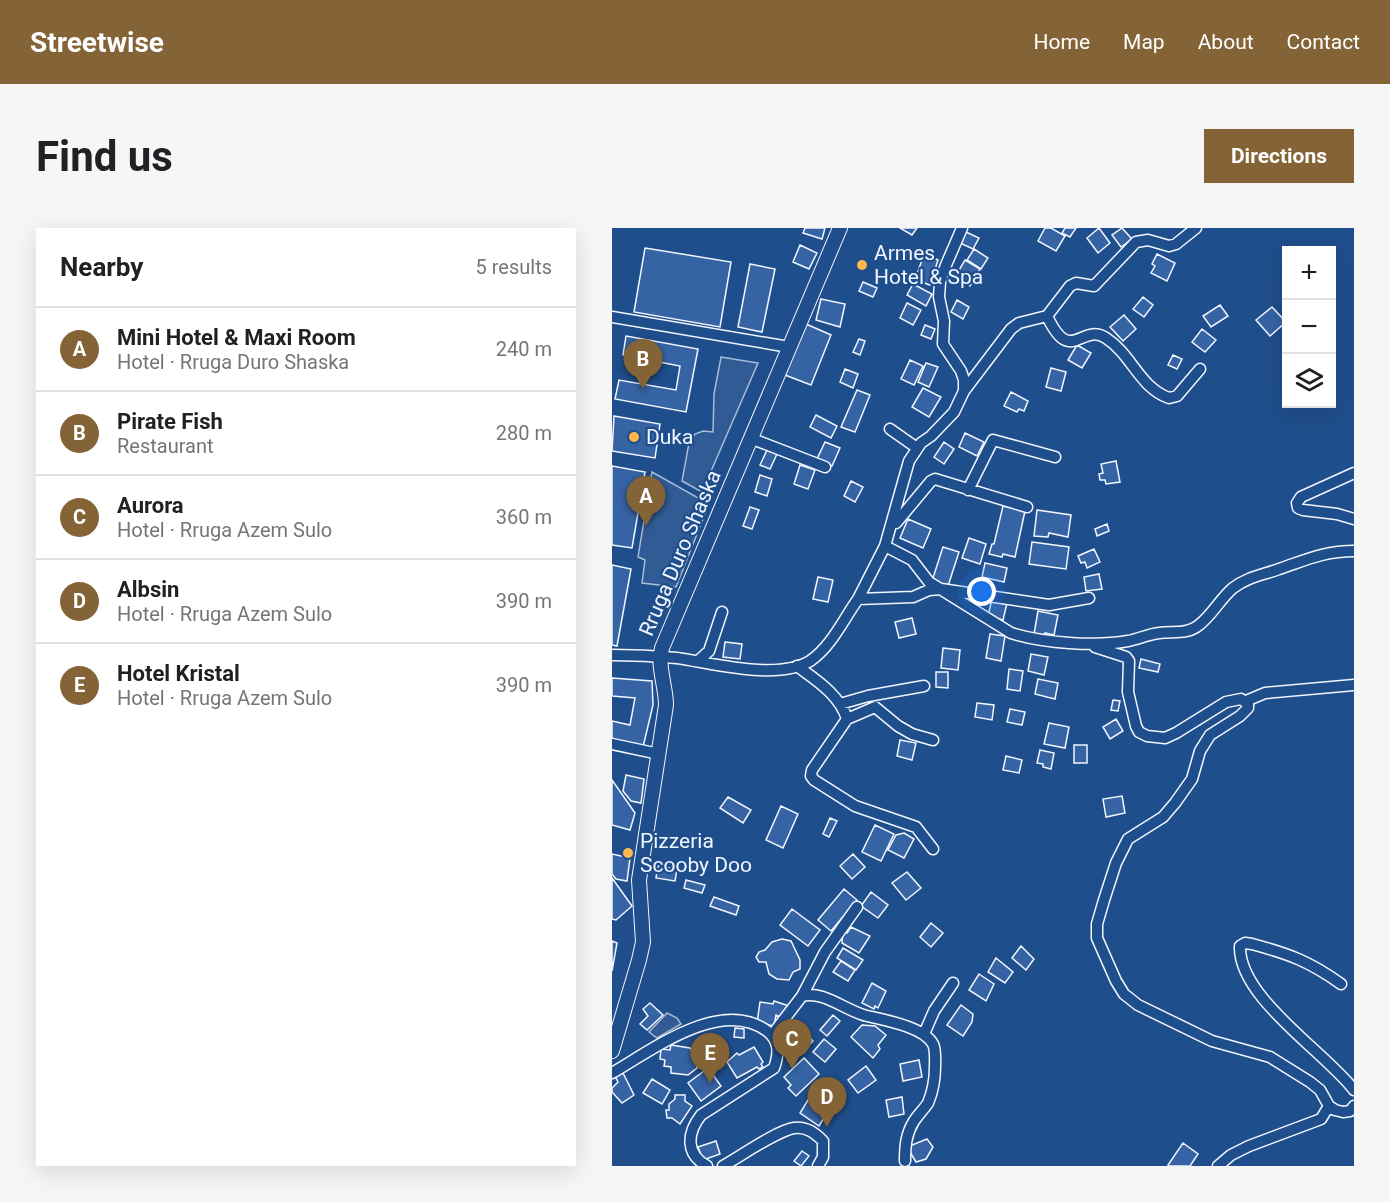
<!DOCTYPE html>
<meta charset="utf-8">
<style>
:root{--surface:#fff;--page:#f6f6f6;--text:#202124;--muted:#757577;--line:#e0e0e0;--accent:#846436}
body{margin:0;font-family:Roboto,sans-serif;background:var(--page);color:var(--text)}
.controls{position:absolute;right:18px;top:18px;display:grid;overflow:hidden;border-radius:0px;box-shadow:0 6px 24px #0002}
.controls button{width:54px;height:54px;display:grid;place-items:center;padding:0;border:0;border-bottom:2px solid var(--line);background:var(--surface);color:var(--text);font:30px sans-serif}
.you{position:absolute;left:370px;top:364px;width:21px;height:21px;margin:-15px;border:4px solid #fff;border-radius:50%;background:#1a73e8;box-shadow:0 0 0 9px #1a73e833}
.badge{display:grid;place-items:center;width:39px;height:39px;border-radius:50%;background:var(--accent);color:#fff;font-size:20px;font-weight:700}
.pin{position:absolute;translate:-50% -50px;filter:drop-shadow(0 2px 3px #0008)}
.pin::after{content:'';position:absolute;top:32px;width:21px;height:18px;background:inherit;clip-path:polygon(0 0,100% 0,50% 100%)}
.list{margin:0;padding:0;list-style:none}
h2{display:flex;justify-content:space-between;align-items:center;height:78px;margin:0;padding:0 24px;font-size:26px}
h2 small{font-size:20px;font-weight:400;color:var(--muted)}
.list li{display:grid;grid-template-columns:39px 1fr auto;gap:18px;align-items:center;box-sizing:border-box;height:84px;padding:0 24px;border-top:2px solid var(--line)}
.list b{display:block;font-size:22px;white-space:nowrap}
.list p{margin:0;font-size:20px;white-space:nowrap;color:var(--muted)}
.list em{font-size:20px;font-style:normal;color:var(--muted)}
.icon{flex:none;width:33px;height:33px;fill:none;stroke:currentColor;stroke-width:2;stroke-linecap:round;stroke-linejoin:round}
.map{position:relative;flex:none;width:742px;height:938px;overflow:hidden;border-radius:0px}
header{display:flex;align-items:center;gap:36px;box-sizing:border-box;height:84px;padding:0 30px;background:var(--accent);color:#fff}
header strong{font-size:28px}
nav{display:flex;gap:33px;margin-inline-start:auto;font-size:21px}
.intro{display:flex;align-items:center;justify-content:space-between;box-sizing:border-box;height:144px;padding:0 36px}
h1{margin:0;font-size:42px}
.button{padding:15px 27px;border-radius:0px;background:var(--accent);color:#fff;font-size:21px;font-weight:700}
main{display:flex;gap:36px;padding:0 36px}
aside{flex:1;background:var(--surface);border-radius:0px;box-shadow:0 6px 24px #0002}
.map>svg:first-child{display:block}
.parking{fill:#305b95;stroke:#a8bbd7;stroke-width:1.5}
.building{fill:#3563a3;stroke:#f2f6ff;stroke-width:1.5}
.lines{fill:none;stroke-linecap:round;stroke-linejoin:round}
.minor-casing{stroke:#f2f6ff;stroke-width:13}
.major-casing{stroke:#f2f6ff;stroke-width:16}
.minor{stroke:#1f4e8c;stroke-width:10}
.major{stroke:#1f4e8c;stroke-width:14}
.poi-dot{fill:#ffb74d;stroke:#1f4e8c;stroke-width:2}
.labels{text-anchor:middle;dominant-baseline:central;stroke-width:4.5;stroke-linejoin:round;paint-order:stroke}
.poi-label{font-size:21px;fill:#f2f6ff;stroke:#1f4e8c;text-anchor:start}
.street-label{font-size:21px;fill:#f2f6ff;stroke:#1f4e8c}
</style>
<header>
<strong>Streetwise</strong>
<nav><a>Home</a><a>Map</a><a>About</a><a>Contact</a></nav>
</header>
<div class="intro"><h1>Find us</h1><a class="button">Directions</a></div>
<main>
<aside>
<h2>Nearby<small>5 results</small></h2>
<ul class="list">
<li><span class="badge">A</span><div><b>Mini Hotel &amp; Maxi Room</b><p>Hotel · Rruga Duro Shaska</p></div><em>240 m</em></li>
<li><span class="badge">B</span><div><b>Pirate Fish</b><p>Restaurant</p></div><em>280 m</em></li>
<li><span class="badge">C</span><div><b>Aurora</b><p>Hotel · Rruga Azem Sulo</p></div><em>360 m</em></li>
<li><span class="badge">D</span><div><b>Albsin</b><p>Hotel · Rruga Azem Sulo</p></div><em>390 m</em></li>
<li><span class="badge">E</span><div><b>Hotel Kristal</b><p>Hotel · Rruga Azem Sulo</p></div><em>390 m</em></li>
</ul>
</aside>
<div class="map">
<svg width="742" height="938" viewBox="0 0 742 938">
<rect width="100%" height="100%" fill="#1f4e8c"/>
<path class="parking" d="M109,129L146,135L90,264L70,253L77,215L83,206L91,203L101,204L102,166Z
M40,244L97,276L64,359L30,355L33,332L26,329Z
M55,785L65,790L69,796L45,810L37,804Z"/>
<path class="building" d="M193,0H213L210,11L191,5Z
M288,0H305L300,7Z
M433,0H439L453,8L444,23L426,13Z
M453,0H464L458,9L450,5Z
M487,0L498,15L486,25L475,10Z
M510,0L520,11L509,19L500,7Z
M354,4L367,10L361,21L348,15Z
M188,17L205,25L197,41L181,34Z
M33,20L119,34L108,99L22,84Z
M362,21L376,30L369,41L355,32Z
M312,26L326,32L318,57L303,52Z
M545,26L563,35L555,53L539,45L543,38L540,36Z
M353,32L368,41L358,58L343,49Z
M138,36L163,41L150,104L126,99Z
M251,54L265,60L261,69L247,63Z
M301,56L320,66L314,78L295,67Z
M531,69L541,77L532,89L521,81Z
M209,71L233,76L228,99L204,92Z
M345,72L357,79L351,91L339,84Z
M295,75L309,82L301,97L288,90Z
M608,77L616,88L599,99L591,88Z
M660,79L674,94L658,108L644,92Z
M512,87L524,101L511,113L498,99Z
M194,96L219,107L199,157L173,147Z
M313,97L323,101L319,111L309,107Z
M590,101L604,112L593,124L580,114Z
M14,108L86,121L74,184L3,171L7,152L64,162L68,138L11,127Z
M247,111L253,113L248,127L241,124Z
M465,117L479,125L470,140L456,132Z
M561,127L570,131L565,141L556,137Z
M298,132L311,138L302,157L289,151Z
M314,135L326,139L317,159L306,154Z
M439,140L454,144L449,163L434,159Z
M233,141L246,146L241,160L228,154Z
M311,160L329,169L317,189L300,179Z
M245,162L258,167L243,204L229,199Z
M399,164L416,173L412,183L407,181L405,184L392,178Z
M204,187L225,198L219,210L198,199Z
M2,188L48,196L43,230L0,223Z
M353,205L372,214L365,228L347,219Z
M213,214L228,220L220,238L205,231Z
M332,214L342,221L332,236L322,229Z
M155,222L165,226L158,241L148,237Z
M504,233L508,254L494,256L493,252H488L487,246L491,245L489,236Z
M188,237L203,242L196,261L182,256Z
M0,238L33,244L20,320L0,317Z
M148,247L160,251L155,268L143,264Z
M239,253L251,259L243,274L232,268Z
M391,278L413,283L403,329L391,326L390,329L377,326L380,316H382Z
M138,279L147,282L140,301L131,298Z
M425,282L459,287L456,309L437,305L436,309L422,308Z
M296,291L319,301L311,320L288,310Z
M495,296L497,303L485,308L483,301Z
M357,310L374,316L368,336L350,330Z
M420,314L457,319L454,341L417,336Z
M331,319L347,324L336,358L320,353Z
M482,321L488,334L475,340L473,334L469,335L466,328Z
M373,335L395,340L392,354L370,349Z
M0,337L19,341L5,418L0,417Z
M487,346L490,361L474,363L472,349Z
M206,349L221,352L216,374L201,371Z
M380,371L395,375L391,392L376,388Z
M426,383L446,387L442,407L433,405L432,408L422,406Z
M300,390L304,406L287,410L283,394Z
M378,406L393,408L389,433L374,430Z
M113,414L130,416L128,431L111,429Z
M331,420L348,422L346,442L329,440Z
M419,426L436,429L432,447L416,443Z
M529,431L548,436L546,444L527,440Z
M397,441L411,443L408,463L395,461Z
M324,444H336V460L324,459Z
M0,450L40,453L41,477L31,519L0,511V493L18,497L23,470L0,468Z
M426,451L446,455L443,471L423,466Z
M501,472L508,473L506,483L499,482Z
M365,475L382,477L380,492L363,489Z
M398,481L413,484L410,497L395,494Z
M504,491L511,503L498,511L491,499Z
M437,495L457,499L453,520L432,516Z
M288,512L304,515L300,532L285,528Z
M462,517H475V535H462Z
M428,522L442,525L439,541L431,539V536L425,535Z
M394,528L410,532L407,545L391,542Z
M14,547L32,551L29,575L19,573L11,563Z
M0,552L23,585L18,602L0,597Z
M510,568L513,585L494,589L491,571Z
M116,569L139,582L131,595L108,580Z
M169,578L186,586L171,620L154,612Z
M218,590L225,593L217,609L211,606Z
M263,597L282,606L269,633L250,624Z
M292,605L302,611L292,630L276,622L284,607Z
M0,626L18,630L15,653L4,651L0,646Z
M241,626L253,639L240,651L228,638Z
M46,638L65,641L63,653L44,650Z
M295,644L309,660L294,672L280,655Z
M0,650L20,678L4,692L0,691Z
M74,652L93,657L90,665L72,660Z
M232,661L245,672L219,703L206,692Z
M259,664L276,677L266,690L249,678Z
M102,669L127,678L124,687L98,678Z
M180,681L208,702L196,718L168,697Z
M319,695L331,705L319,719L308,709Z
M239,699L258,708L247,725L230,715L231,703L235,705Z
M170,711L179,713L188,732V741L181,744L177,752L165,751L157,746L154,734H147L144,729L147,724L153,722L160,714Z
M0,713L5,715L0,743Z
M409,718L422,731L414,742L400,730Z
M231,720L251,732L244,742L225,730Z
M384,730L401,744L393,755L376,744Z
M229,733L243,742L236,753L221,744Z
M367,746L382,756L374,773L357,762Z
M260,755L274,763L266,780L263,778L262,781L250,775Z
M162,773L177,778L171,790L164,787L162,798L145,795L148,774L161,776Z
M38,775L51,787L35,802L28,796L36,788L31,781Z
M349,777L361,786L360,794L351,808L335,797Z
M221,787L228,793L215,808L208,802Z
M188,795L196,802L193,805L201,813L181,833L165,817Z
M250,797L263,798L274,807L266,817L268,821L261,830L239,809Z
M123,800L132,801V810L122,809Z
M212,811L224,821L213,834L201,824Z
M59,817L78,820L86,829L85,840L76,847L59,845V839L52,838L53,832L48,831L49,821L58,822Z
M142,819L151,834L149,836L151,839L147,841L145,839L125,850L115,834L125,825L127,827Z
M192,830L207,846L184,868L176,860L179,857L172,849Z
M307,832L310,849L291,853L288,836Z
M254,838L264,852L246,865L236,852Z
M96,840L109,858L89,873L76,855Z
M10,843L22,867L10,875L0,864V860L6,854L3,848Z
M40,851L58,862L50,876L31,865Z
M63,867H73V873L80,878L68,896L60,890H55L54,882H57V876L63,871Z
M199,867L218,880L207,898L188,885Z
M290,869L292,886L277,889L274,872Z
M315,911L321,919L314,931L304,934L295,919Z
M104,913L108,926L91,932L86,919Z
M571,915L586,926L578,938H558L556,937Z
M190,923L197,928L189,938L182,933Z"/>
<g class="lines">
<defs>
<path id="minor" d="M350,0L334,37L328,54L327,69L332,93L331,116L349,143L352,152V163L342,184L319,208L309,215L297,233L273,318L300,332L317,354L399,405C431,415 483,419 516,413C527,411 537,406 547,405C561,403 575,407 587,397C600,387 608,371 621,360C635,349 651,347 667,341C694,332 712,323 742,323
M435,88C459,139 469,94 494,110C520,127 527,159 557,170L565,168L588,141
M0,89L177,119
M352,163L399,101L407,95L435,88L458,58L464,55L482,58L524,14L536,12L557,18L564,16L584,0
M278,201L305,220
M138,210L213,239
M742,245L689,269L685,275L686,280L691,282L725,286L742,291
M356,262L381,212L443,229
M284,295L319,253L323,251L415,279
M246,371L273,318
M483,419L514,429L517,433L516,464L524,498L527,504L535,508L553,510L564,505L614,474L629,471L636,476V480L628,488L598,507L588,523L580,551L563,575L551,589L516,611L504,635L492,672L485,696V710L504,753L512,766L526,777L600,813L658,829L698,854L708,862L717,878L723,882L731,884L738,883L742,878
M0,427C22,427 43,428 65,430C101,435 165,453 198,433C219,419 231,392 246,371L301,369L317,362L329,361L437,377L477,370
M86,433L97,423L110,384
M185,438C204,452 228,467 235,491L200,542L199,548L202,552L243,578L304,599L321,621
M634,473L653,465L742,457
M228,476L256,468L312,458
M235,491L263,479L286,498L300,506L321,512
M0,516L47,526
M729,756C697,733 677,726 640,716L633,715L628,718C626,769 713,824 742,862
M190,768L213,724L245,679
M312,806L322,783L341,755
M160,807L190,768C211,762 234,783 255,788C272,792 312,799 321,816C324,822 323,832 323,839C323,851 321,863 316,875C312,881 306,887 302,893C294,906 293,918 293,933
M0,845C40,822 109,769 155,803C168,813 167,826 162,840L89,887C75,905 73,926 95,938
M111,938C129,928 164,903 182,900C194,898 203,905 211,913V929L206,938
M606,938L619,927L637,918L709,891L717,878"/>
<path id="major" d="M0,823L27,732L31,714L27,652L54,477C54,458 45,439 50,420L228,0"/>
</defs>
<use href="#minor" class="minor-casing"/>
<use href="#major" class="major-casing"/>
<use href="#minor" class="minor"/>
<use href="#major" class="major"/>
</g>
<g class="poi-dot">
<circle cx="250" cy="37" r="6"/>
<circle cx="22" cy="209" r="6"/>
<circle cx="16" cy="625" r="6"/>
</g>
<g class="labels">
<g class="poi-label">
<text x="262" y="25">Armes<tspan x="262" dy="24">Hotel &amp; Spa</tspan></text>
<text x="34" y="209">Duka</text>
<text x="28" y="613">Pizzeria<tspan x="28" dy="24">Scooby Doo</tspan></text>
</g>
<g class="street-label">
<text transform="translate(68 325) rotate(-67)">Rruga Duro Shaska</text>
</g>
</g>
</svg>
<div class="controls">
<button>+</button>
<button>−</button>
<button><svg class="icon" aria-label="layers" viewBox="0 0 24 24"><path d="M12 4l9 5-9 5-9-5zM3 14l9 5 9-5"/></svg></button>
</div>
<div class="you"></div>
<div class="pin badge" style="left:34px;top:298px">A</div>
<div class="pin badge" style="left:31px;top:161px">B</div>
<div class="pin badge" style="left:180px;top:841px">C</div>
<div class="pin badge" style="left:215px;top:899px">D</div>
<div class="pin badge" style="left:98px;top:855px">E</div>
</div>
</main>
